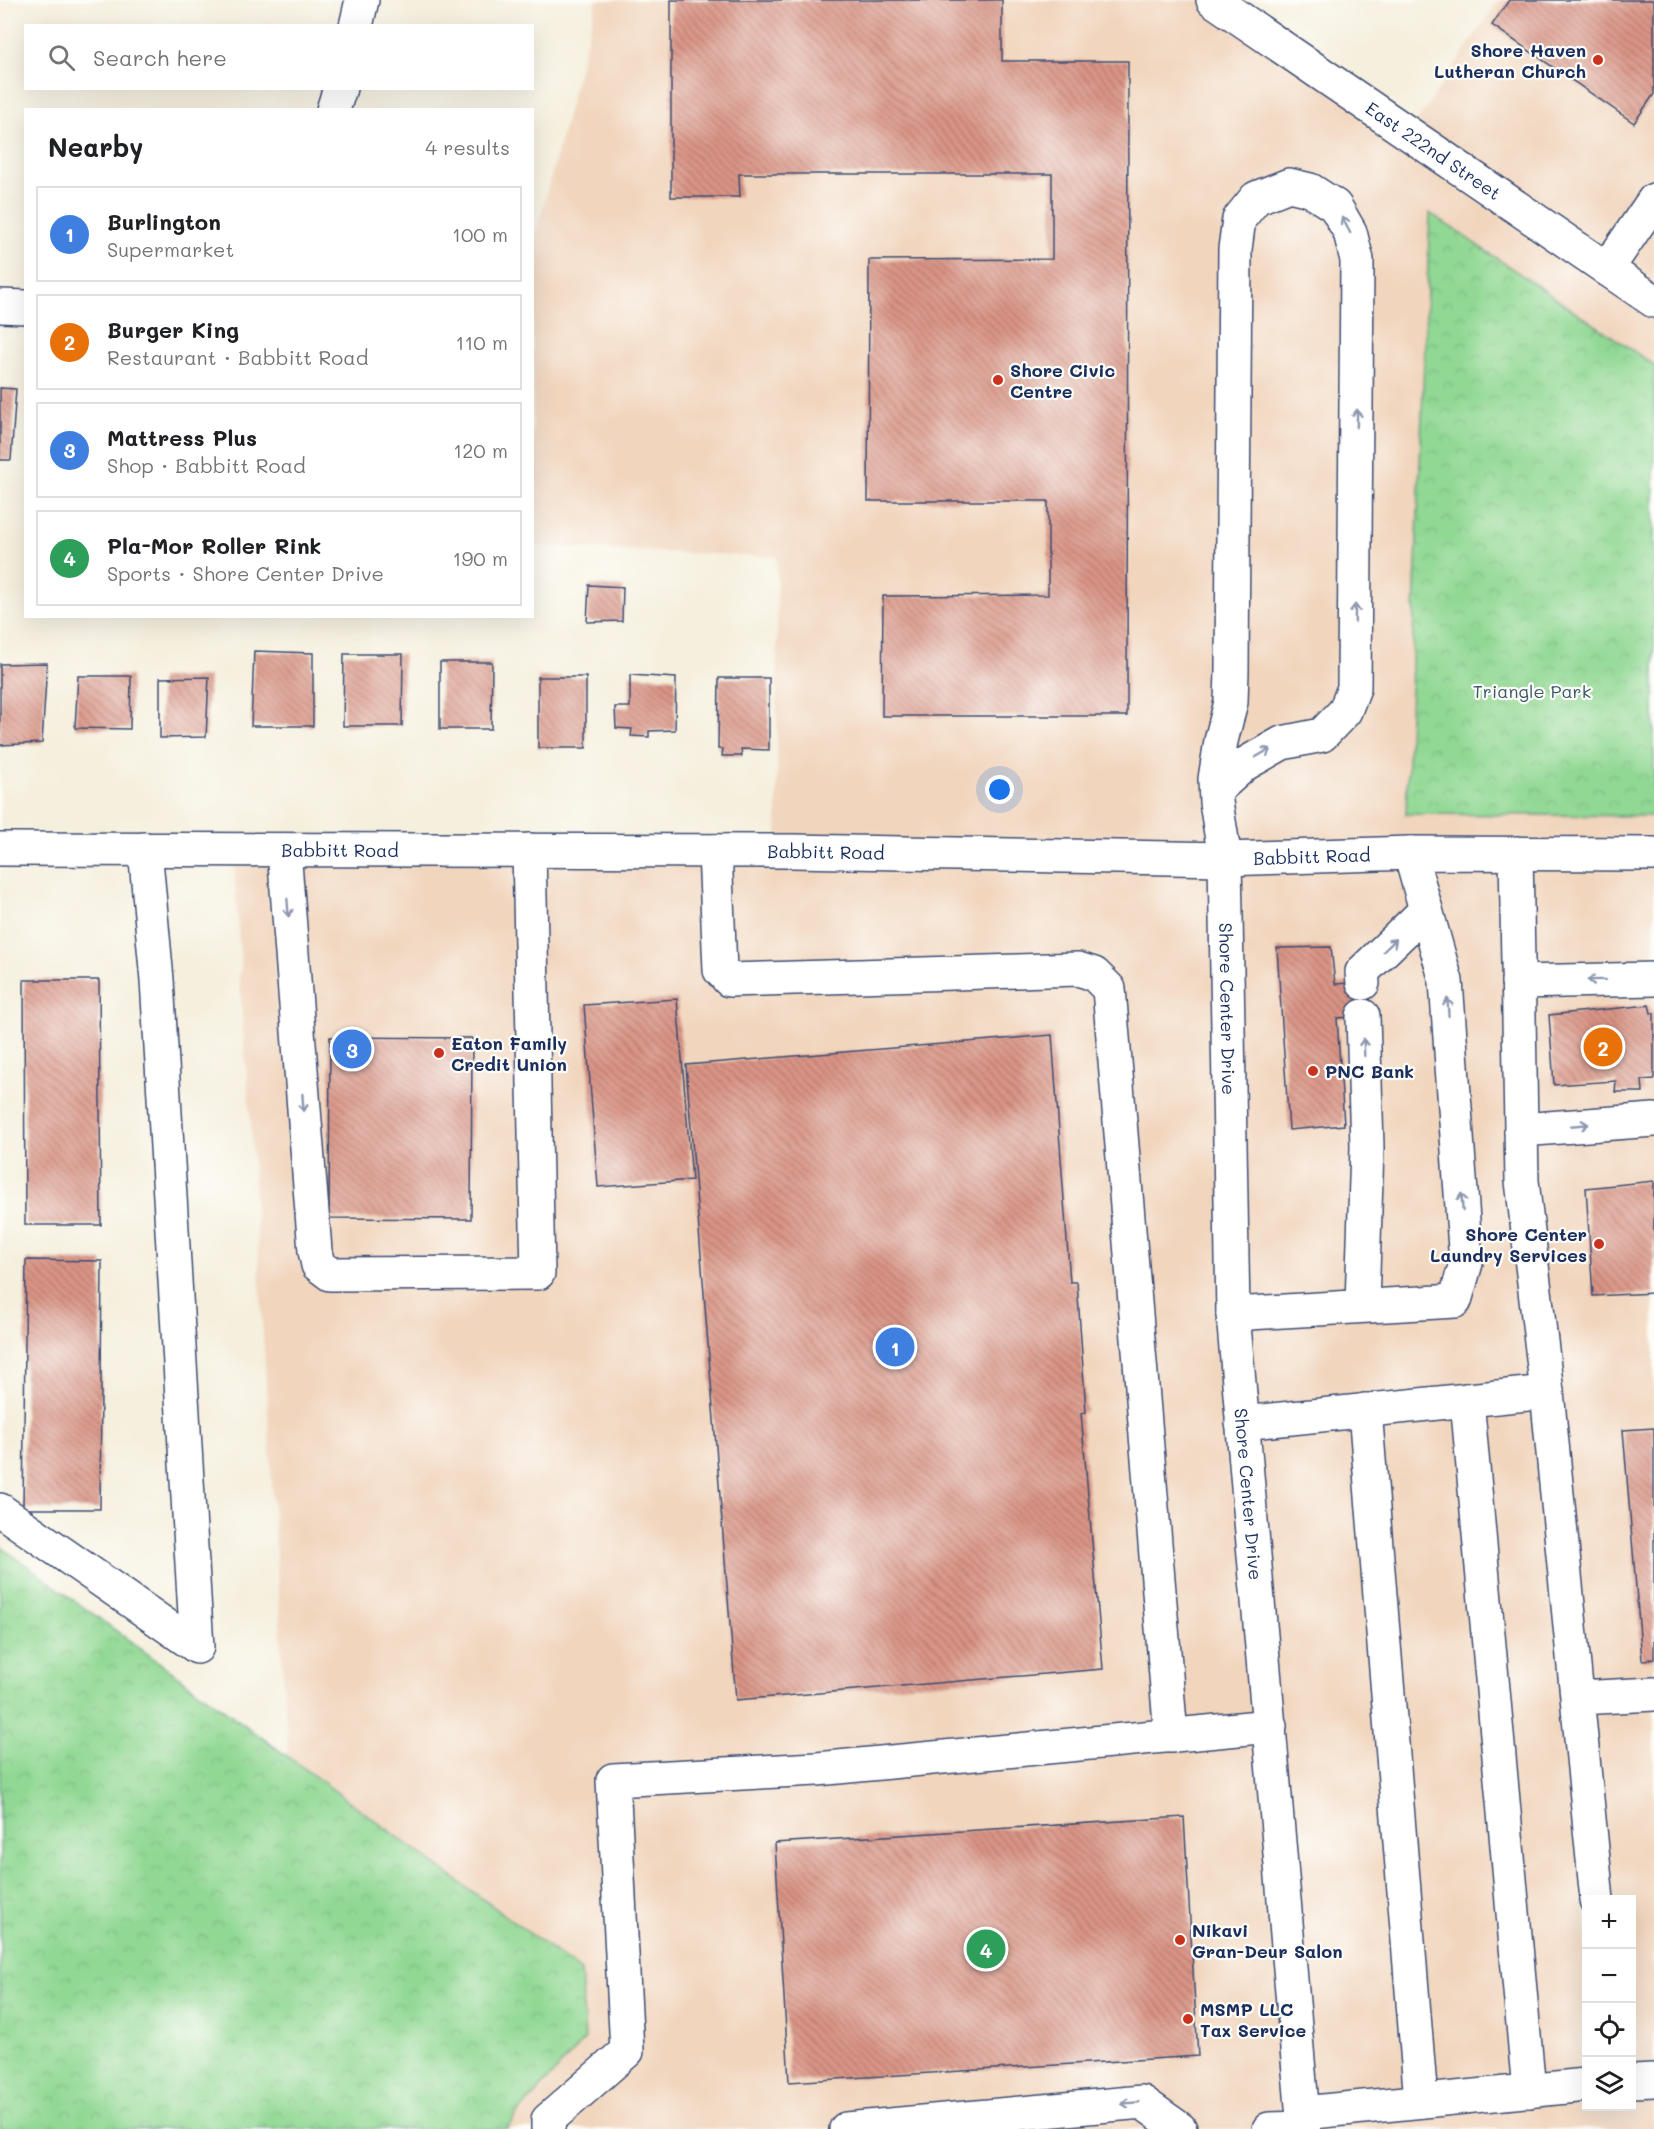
<!DOCTYPE html>
<meta charset="utf-8">
<style>
:root{--surface:#fff;--page:#f2f2f2;--text:#202124;--muted:#757577;--line:#e0e0e0;--accent:#111827}
body{margin:0;font-family:Mali,sans-serif;background:var(--page);color:var(--text)}
.controls{position:absolute;right:18px;bottom:18px;display:grid;overflow:hidden;border-radius:0px;box-shadow:0 6px 24px #0002}
.controls button{width:54px;height:54px;display:grid;place-items:center;padding:0;border:0;border-bottom:2px solid var(--line);background:var(--surface);color:var(--text);font:30px sans-serif}
.you{position:absolute;left:1000px;top:790px;width:21px;height:21px;margin:-15px;border:4px solid #fff;border-radius:50%;background:#1a73e8;box-shadow:0 0 0 9px #1a73e833}
.badge{display:grid;place-items:center;width:39px;height:39px;border-radius:50%;background:var(--accent);color:#fff;font-size:20px;font-weight:700}
.pin{position:absolute;translate:-50% -50%;border:3px solid #fff;box-shadow:0 2px 6px #0006}
.list{margin:0;padding:0;list-style:none}
h2{display:flex;justify-content:space-between;align-items:center;height:78px;margin:0;padding:0 24px;font-size:26px}
h2 small{font-size:20px;font-weight:400;color:var(--muted)}
.list li{display:grid;grid-template-columns:39px 1fr auto;gap:18px;align-items:center;box-sizing:border-box;height:96px;margin:0 12px 12px;padding:0 12px;border:2px solid var(--line);border-radius:0px}
.list b{display:block;font-size:22px;white-space:nowrap}
.list p{margin:0;font-size:20px;white-space:nowrap;color:var(--muted)}
.list em{font-size:20px;font-style:normal;color:var(--muted)}
.icon{flex:none;width:33px;height:33px;fill:none;stroke:currentColor;stroke-width:2;stroke-linecap:round;stroke-linejoin:round}
.map{position:relative;flex:none;width:1654px;height:2129px;overflow:hidden}
.search{position:absolute;background:var(--surface);box-shadow:0 6px 24px #0002;left:24px;top:24px;width:510px;height:66px;display:flex;align-items:center;gap:15px;box-sizing:border-box;padding:0 21px;border-radius:0px;color:var(--muted);font-size:22px}
.panel{position:absolute;background:var(--surface);box-shadow:0 6px 24px #0002;left:24px;top:108px;width:510px;height:510px;border-radius:0px}
.map>svg:first-child{display:block}
.built{fill:#f1d5bd;fill-rule:evenodd}
.park{fill:url(#park-crowns);stroke:#568478;stroke-width:1.5}
.building{fill:url(#building-back-hatch)}
.lines{fill:none;stroke-linecap:round;stroke-linejoin:round}
.minor-casing{stroke:#3c4c71;stroke-width:36}
.major-casing{stroke:#3c4c71;stroke-width:36}
.minor{stroke:#fff;stroke-width:33}
.major{stroke:#fff;stroke-width:33}
.oneway{stroke:#8d97ae}
.poi-dot{fill:#c8321e;stroke:#fdfcf7;stroke-width:2}
.labels{text-anchor:middle;dominant-baseline:central;stroke-width:4.5;stroke-linejoin:round;paint-order:stroke}
.poi-label{font-size:18px;font-weight:bold;fill:#1b2f5e;stroke:#fdfcf7;text-anchor:start}
.street-label{font-size:18px;fill:#1b2f5e;stroke:#fdfcf7}
.park-label{font-size:18px;fill:#38596b;stroke:#fdfcf7}
</style>
<div class="map">
<svg width="1654" height="2129" viewBox="0 0 1654 2129">
<defs>
<pattern id="park-crowns" width="20" height="18" patternUnits="userSpaceOnUse" patternTransform="scale(1.5)"><rect width="20" height="18" fill="#90d893"/><path d="M2 6a3 3 0 1 1 6 0M12 15a3 3 0 1 1 6 0" fill="none" stroke="#7cba81"/></pattern>
<pattern id="building-back-hatch" width="6" height="6" patternUnits="userSpaceOnUse" patternTransform="scale(1.5)"><rect width="6" height="6" fill="#da9485"/><path d="M-1 5l2 2M0 0l6 6M5-1l2 2" fill="none" stroke="#b07970"/></pattern>
</defs>
<rect width="100%" height="100%" fill="#fdfcf7"/>
<filter id="ink" filterUnits="userSpaceOnUse"><feTurbulence type="fractalNoise" baseFrequency=".0167" numOctaves="2"/><feDisplacementMap in="SourceGraphic" scale="12" xChannelSelector="R" yChannelSelector="G"/><feConvolveMatrix kernelMatrix="1 2 1 2 8 2 1 2 1" color-interpolation-filters="sRGB"/></filter>
<filter id="wash" filterUnits="userSpaceOnUse"><feTurbulence type="fractalNoise" baseFrequency=".008" numOctaves="4" result="noise"/><feDisplacementMap in="SourceGraphic" scale="24" xChannelSelector="R" yChannelSelector="G"/><feGaussianBlur stdDeviation="1.35" result="paint"/><feColorMatrix in="noise" values="0 0 0 0 0 0 0 0 0 0 0 0 0 0 0 0 0 1.4 0 .05"/><feComposite in="paint" operator="in"/></filter>
<g filter="url(#wash)">
<rect width="100%" height="100%" fill="#f5efdd"/>
<path class="built" d="M597,0H1213L1409,133L1499,0H1654V2129H507L516,2115L581,1971L288,1755L250,1115L239,973L241,970L233,850L777,851V557L533,546V246ZM1586,1900H1632V2106H1586Z"/>
<path class="park" d="M1430,213L1654,365V816L1406,814Z
M0,1546L581,1971L585,2039L516,2115L507,2129H0Z"/>
<g id="blocks">
<path class="building" d="M671,0H1002V61H1128L1127,716H882L883,596L1048,595V501H868L869,260L1052,259V174H739L740,197H671Z
M1509,0H1654V94L1634,123L1492,25Z
M0,388L16,389L11,460H0Z
M589,585L623,587L622,621L587,622Z
M254,651L313,653V726H251Z
M344,654H403L402,726H343Z
M440,662H492L491,729H440Z
M47,663L42,743L0,745V664Z
M630,675L676,678L675,730L649,731V737L631,736L632,729L616,728L615,707H630Z
M78,676H131L130,729L75,728Z
M209,677L206,737L160,738V678Z
M538,677H586V748H538Z
M719,678H769V750L741,749L742,756H722L723,749H718Z
M1331,947L1335,984L1369,982L1371,1016L1337,1018L1344,1125L1289,1130L1277,948Z
M24,980H99L101,1225H25Z
M677,999L692,1180L598,1187L584,1005Z
M1649,1005L1651,1013H1654V1079L1642,1080L1643,1092H1615L1616,1081L1554,1085L1549,1015Z
M1052,1035L1070,1282H1077L1086,1412L1081,1413L1103,1669L736,1700L686,1065Z
M330,1037L472,1038L471,1219L329,1218Z
M1654,1181V1293L1593,1296L1586,1188Z
M26,1260L102,1261L100,1509H23Z
M1654,1428V1659L1642,1660L1623,1430Z
M1184,1817L1198,2056L789,2082L775,1843Z"/>
</g>
</g>
<g filter="url(#ink)">
<use href="#blocks" fill-opacity="0" stroke="#3c4c71" stroke-width="1.5"/>
<g class="lines">
<defs>
<g id="minor">
<path id="s1" d="M1213,0L1654,301"/>
<path d="M356,26L362,0"/>
<path d="M333,110L340,88"/>
<path d="M1607,269L1654,200"/>
<path d="M0,306L26,307"/>
<path id="s2" d="M1217,789L1245,764L1282,743L1322,735L1345,711L1354,688L1357,260L1350,232L1335,206L1310,190L1289,185L1256,198L1239,219L1235,249L1232,671L1231,702L1221,741L1215,779L1216,802L1225,859L1233,1314L1304,2129"/>
<path d="M284,850L315,1251L318,1265L330,1274L538,1273L529,850"/>
<path d="M715,851L720,970L729,980L1078,969L1094,974L1109,989L1171,1736"/>
<path d="M1516,853L1522,1181L1547,1392"/>
<path d="M1518,982L1654,979"/>
<path d="M1363,983L1362,972L1426,910"/>
<path d="M1521,1130L1654,1120"/>
<path d="M1362,1305L1367,1147L1363,1016"/>
<path d="M1233,1314L1455,1301L1466,1263L1446,981L1410,853"/>
<path d="M1467,1400L1529,2091"/>
<path d="M1365,1410L1421,2101"/>
<path d="M1242,1423L1547,1392L1597,1900"/>
<path d="M0,1510L197,1647L157,980L145,849"/>
<path d="M1578,1698L1654,1694"/>
<path d="M1632,2081L1654,2080"/>
<path d="M1303,2113L1586,2085"/>
<path d="M548,2129V2120L627,2051L613,1780L817,1769L1270,1726"/>
<path d="M846,2129L1142,2102L1180,2129"/>
<path d="M1269,2129L1304,2128"/>
</g>
<g id="major">
<path id="s3" d="M0,849L792,851L1225,859L1410,853L1654,854"/>
</g>
</defs>
<use href="#minor" class="minor-casing"/>
<use href="#major" class="major-casing"/>
<use href="#minor" class="minor"/>
<use href="#major" class="major"/>
</g>
<defs><path id="oneway-shaft" d="M-6 0H5M1.5-3L5.5 0L1.5 3" fill="none" stroke-width="1.6" stroke-linecap="round" stroke-linejoin="round" transform="scale(1.5)"/></defs>
<g class="oneway">
<use href="#oneway-shaft" transform="translate(1346 225) rotate(-118)"/>
<use href="#oneway-shaft" transform="translate(1357 418) rotate(-89)"/>
<use href="#oneway-shaft" transform="translate(1355 613) rotate(-89)"/>
<use href="#oneway-shaft" transform="translate(1263 753) rotate(-30)"/>
<use href="#oneway-shaft" transform="translate(288 908) rotate(86)"/>
<use href="#oneway-shaft" transform="translate(1390 945) rotate(-44)"/>
<use href="#oneway-shaft" transform="translate(1596 980) rotate(179)"/>
<use href="#oneway-shaft" transform="translate(1448 1007) rotate(-94)"/>
<use href="#oneway-shaft" transform="translate(1364 1047) rotate(-92)"/>
<use href="#oneway-shaft" transform="translate(303 1103) rotate(86)"/>
<use href="#oneway-shaft" transform="translate(1580 1125) rotate(-5)"/>
<use href="#oneway-shaft" transform="translate(1462 1202) rotate(-94)"/>
<use href="#oneway-shaft" transform="translate(1130 2103) rotate(175)"/>
</g>
</g>
<g class="poi-dot">
<circle cx="1598" cy="60" r="6"/>
<circle cx="998" cy="380" r="6"/>
<circle cx="439" cy="1053" r="6"/>
<circle cx="1313" cy="1071" r="6"/>
<circle cx="1599" cy="1244" r="6"/>
<circle cx="1180" cy="1940" r="6"/>
<circle cx="1188" cy="2019" r="6"/>
</g>
<g class="labels">
<g class="poi-label">
<text x="1586" y="50" text-anchor="end">Shore Haven<tspan x="1586" dy="21">Lutheran Church</tspan></text>
<text x="1010" y="370">Shore Civic<tspan x="1010" dy="21">Centre</tspan></text>
<text x="451" y="1043">Eaton Family<tspan x="451" dy="21">Credit Union</tspan></text>
<text x="1325" y="1071">PNC Bank</text>
<text x="1587" y="1234" text-anchor="end">Shore Center<tspan x="1587" dy="21">Laundry Services</tspan></text>
<text x="1192" y="1930">Nikavi<tspan x="1192" dy="21">Gran-Deur Salon</tspan></text>
<text x="1200" y="2009">MSMP LLC<tspan x="1200" dy="21">Tax Service</tspan></text>
</g>
<g class="street-label">
<text stroke="none"><textPath href="#s1" startOffset="267">East 222nd Street</textPath></text>
<text stroke="none"><textPath href="#s3" startOffset="340">Babbitt Road</textPath></text>
<text stroke="none"><textPath href="#s3" startOffset="826">Babbitt Road</textPath></text>
<text stroke="none"><textPath href="#s3" startOffset="1312">Babbitt Road</textPath></text>
<text stroke="none"><textPath href="#s2" startOffset="1572">Shore Center Drive</textPath></text>
<text stroke="none"><textPath href="#s2" startOffset="2058">Shore Center Drive</textPath></text>
</g>
<g class="park-label">
<text x="1532" y="691">Triangle Park</text>
</g>
</g>
</svg>
<div class="controls">
<button>+</button>
<button>−</button>
<button><svg class="icon" aria-label="locate" viewBox="0 0 24 24"><circle cx="12" cy="12" r="6"/><path d="M12 2v4M12 18v4M2 12h4M18 12h4"/></svg></button>
<button><svg class="icon" aria-label="layers" viewBox="0 0 24 24"><path d="M12 4l9 5-9 5-9-5zM3 14l9 5 9-5"/></svg></button>
</div>
<div class="you"></div>
<div class="pin badge" style="left:895px;top:1347px;background:#3f7fe0">1</div>
<div class="pin badge" style="left:1603px;top:1047px;background:#e8710a">2</div>
<div class="pin badge" style="left:352px;top:1049px;background:#3f7fe0">3</div>
<div class="pin badge" style="left:986px;top:1949px;background:#2e9e5b">4</div>
<div class="search"><svg class="icon" aria-label="search" viewBox="0 0 24 24"><circle cx="10" cy="10" r="6"/><path d="M15 15l6 6"/></svg>Search here</div>
<section class="panel">
<h2>Nearby<small>4 results</small></h2>
<ul class="list">
<li><span class="badge" style="background:#3f7fe0">1</span><div><b>Burlington</b><p>Supermarket</p></div><em>100 m</em></li>
<li><span class="badge" style="background:#e8710a">2</span><div><b>Burger King</b><p>Restaurant · Babbitt Road</p></div><em>110 m</em></li>
<li><span class="badge" style="background:#3f7fe0">3</span><div><b>Mattress Plus</b><p>Shop · Babbitt Road</p></div><em>120 m</em></li>
<li><span class="badge" style="background:#2e9e5b">4</span><div><b>Pla-Mor Roller Rink</b><p>Sports · Shore Center Drive</p></div><em>190 m</em></li>
</ul>
</section>
</div>
